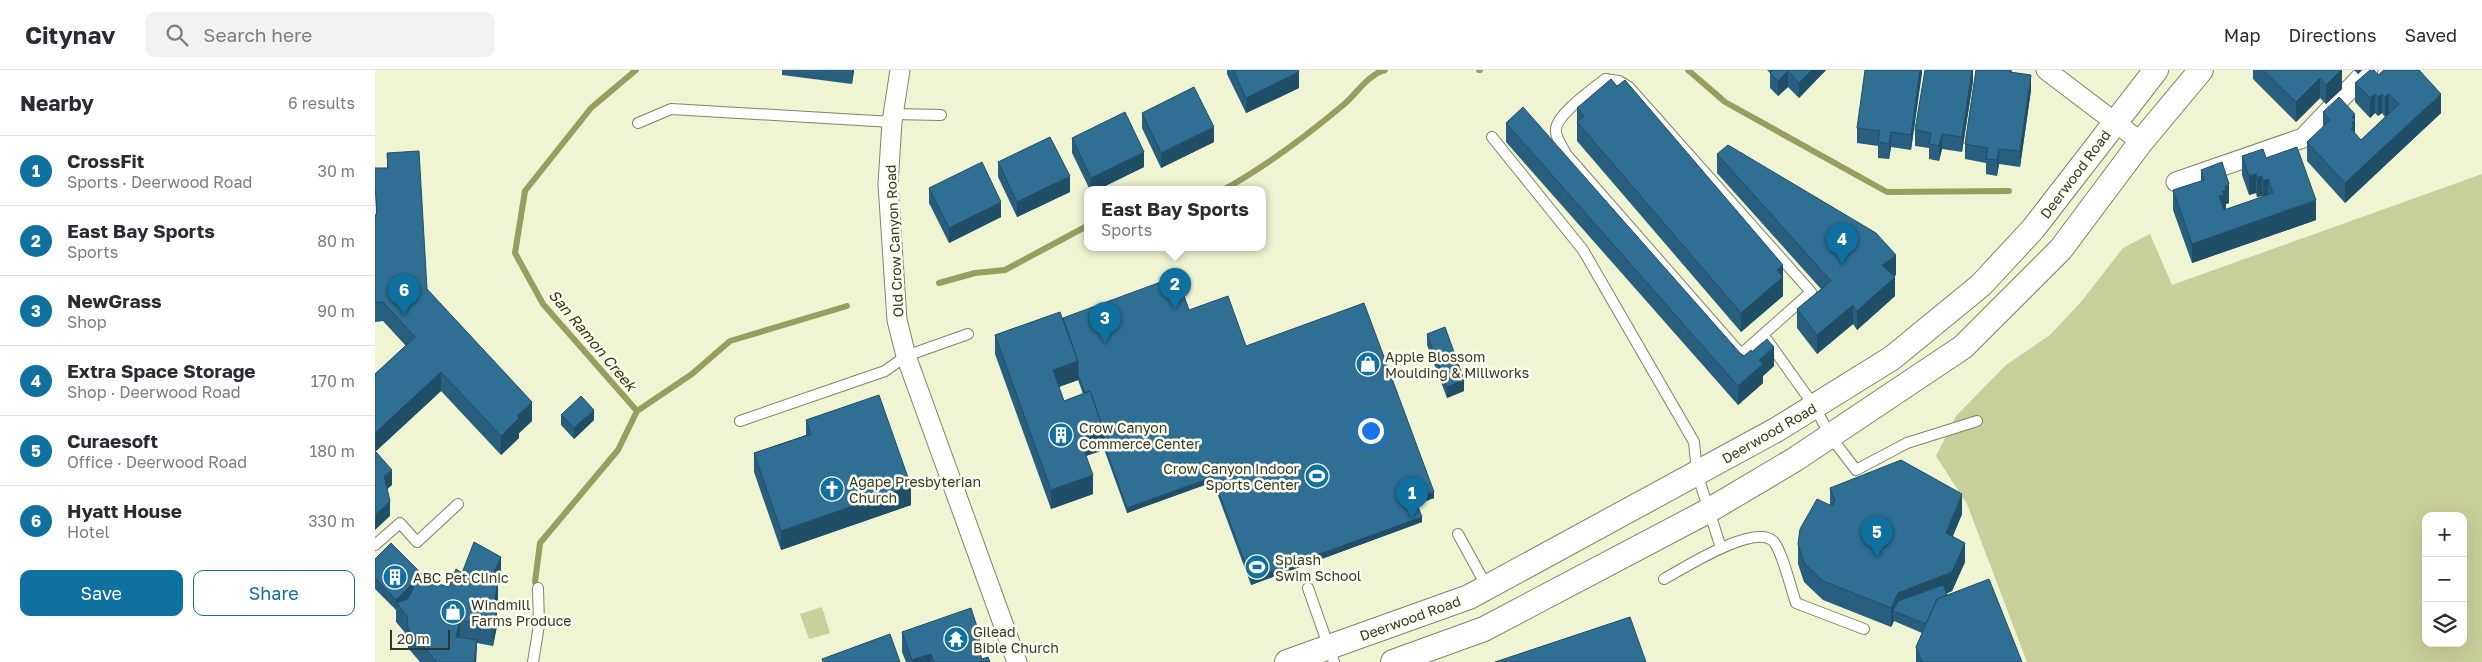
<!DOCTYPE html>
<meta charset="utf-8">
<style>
:root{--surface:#fff;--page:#f2f2f3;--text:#2b2b33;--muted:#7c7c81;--line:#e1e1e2;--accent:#0e719f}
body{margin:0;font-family:"Golos Text",sans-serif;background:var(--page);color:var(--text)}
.controls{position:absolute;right:15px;bottom:15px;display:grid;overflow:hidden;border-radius:10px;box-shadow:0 5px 20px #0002}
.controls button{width:45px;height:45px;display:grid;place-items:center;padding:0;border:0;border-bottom:1px solid var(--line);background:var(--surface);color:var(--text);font:25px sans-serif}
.scale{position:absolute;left:15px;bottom:12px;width:60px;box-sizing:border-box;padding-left:5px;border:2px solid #353629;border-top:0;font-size:14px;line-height:18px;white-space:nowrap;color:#353629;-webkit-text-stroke:4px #fdfff1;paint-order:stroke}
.you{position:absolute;left:995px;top:360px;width:18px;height:18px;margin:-12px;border:4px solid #fff;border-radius:50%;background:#1a73e8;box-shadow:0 0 0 8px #1a73e833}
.badge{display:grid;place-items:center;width:32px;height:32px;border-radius:50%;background:var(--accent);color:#fff;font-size:16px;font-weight:700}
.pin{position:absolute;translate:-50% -41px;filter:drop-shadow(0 1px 2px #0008)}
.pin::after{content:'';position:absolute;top:26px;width:18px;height:15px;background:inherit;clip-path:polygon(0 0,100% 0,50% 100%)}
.popup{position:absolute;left:709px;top:116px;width:182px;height:65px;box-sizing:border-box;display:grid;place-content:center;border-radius:10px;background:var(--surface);filter:drop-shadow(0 1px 4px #0005);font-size:16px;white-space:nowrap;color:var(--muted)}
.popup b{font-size:19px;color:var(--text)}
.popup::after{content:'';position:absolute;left:50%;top:100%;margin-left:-10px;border:10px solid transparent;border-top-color:var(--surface)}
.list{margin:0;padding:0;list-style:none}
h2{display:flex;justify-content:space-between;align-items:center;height:65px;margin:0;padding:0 20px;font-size:21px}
h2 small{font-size:16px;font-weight:400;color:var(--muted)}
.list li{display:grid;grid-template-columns:32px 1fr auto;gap:15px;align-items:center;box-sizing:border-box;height:70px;padding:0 20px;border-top:1px solid var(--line)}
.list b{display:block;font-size:19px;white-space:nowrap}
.list p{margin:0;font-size:16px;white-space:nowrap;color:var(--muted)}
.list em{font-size:16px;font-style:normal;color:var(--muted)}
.actions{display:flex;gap:10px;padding:15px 20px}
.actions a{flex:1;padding:11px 0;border:1px solid var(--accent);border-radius:10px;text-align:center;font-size:18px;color:var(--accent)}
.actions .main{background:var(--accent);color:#fff}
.icon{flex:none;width:28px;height:28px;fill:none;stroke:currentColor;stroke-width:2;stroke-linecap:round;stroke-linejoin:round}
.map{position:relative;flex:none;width:2107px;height:592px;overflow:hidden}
header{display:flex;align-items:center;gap:30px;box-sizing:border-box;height:70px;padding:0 25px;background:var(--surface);border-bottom:1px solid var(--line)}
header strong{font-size:24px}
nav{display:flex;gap:28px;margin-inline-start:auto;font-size:18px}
.search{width:350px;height:45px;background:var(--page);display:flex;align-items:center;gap:12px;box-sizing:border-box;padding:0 18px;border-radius:10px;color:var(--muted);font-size:19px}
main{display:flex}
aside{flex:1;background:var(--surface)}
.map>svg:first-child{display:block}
.green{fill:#c9cf9a;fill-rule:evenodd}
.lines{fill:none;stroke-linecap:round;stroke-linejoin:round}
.stream{stroke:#989e5f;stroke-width:6}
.service-casing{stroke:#808465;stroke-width:12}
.minor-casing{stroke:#808465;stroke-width:21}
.tertiary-casing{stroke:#808465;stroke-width:26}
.service{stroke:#fff;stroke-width:10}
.minor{stroke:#fff;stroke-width:19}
.tertiary{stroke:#fff;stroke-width:24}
.wall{fill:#285f7e;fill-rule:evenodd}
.shaded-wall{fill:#214e67}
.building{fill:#2f6f93;stroke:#214e67}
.labels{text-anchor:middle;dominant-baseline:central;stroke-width:5;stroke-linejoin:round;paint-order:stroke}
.street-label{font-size:14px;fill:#353629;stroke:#fdfff1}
.poi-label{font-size:14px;fill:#353629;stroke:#fdfff1;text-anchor:start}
.water-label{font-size:15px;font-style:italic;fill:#363906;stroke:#fdfff1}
</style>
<header>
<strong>Citynav</strong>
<div class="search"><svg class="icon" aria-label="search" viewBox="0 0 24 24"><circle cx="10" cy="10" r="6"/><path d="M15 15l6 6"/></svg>Search here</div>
<nav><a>Map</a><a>Directions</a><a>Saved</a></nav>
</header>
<main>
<aside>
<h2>Nearby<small>6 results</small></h2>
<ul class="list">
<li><span class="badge">1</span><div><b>CrossFit</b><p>Sports · Deerwood Road</p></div><em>30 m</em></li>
<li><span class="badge">2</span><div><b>East Bay Sports</b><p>Sports</p></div><em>80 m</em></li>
<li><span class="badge">3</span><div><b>NewGrass</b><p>Shop</p></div><em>90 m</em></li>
<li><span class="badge">4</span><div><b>Extra Space Storage</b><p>Shop · Deerwood Road</p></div><em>170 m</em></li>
<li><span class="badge">5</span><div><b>Curaesoft</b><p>Office · Deerwood Road</p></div><em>180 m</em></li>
<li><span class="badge">6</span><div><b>Hyatt House</b><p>Hotel</p></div><em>330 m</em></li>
</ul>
<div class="actions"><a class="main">Save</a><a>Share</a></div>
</aside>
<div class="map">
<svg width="2107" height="592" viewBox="0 0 2107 592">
<rect width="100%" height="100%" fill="#eff4d2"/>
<path class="green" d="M2107,104V592H1652L1592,434L1561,386L1581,346L1631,295L1675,265L1706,232L1748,178L1775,164L1797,215ZM2051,446H2088V573H2051Z
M447,537L455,563L434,569L425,544Z"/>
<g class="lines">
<path class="stream" d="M1104,0H1105
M1313,0L1350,32L1512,122L1634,121
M848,120C890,97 930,67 967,36C981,25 992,5 1010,0
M564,213L600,203L630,200L712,156
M262,341L317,304L355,271L472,236
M160,512L165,473L243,380L262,341L168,234L140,183L150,121L216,38L261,0"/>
<defs>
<path id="service" d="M1230,9L1244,11L1254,17L1436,222L1366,284L1191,84C1188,77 1180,68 1181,59C1182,44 1218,19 1230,9Z
M518,44L566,45
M263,53L296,39L517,52
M1117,67L1208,180L1319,372L1322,403L1346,478
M1392,270L1440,337L1455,366L1481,400L1532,373L1602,351
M365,351L510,301L531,286L593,264
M1083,464L1112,517
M0,475L25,453L42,472L83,434
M1289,509C1309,498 1379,453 1398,471C1407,480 1416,519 1421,533L1489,559
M933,518L959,592
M158,592L164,555L163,518"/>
<path id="minor" d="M525,0L517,52L513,114L522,250L531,286L642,592
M1671,0L1766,72
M1801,112L1928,68L1993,0"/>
<path id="tertiary" d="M912,592L1094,527L1401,360L1517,288L1606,215L1658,159L1781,0
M1018,592L1109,559L1333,441L1419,390L1588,277L1686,179L1766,72L1826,0"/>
</defs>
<use href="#service" class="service-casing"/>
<use href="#minor" class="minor-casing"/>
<use href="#tertiary" class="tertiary-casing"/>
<use href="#service" class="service"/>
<use href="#minor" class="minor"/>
<use href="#tertiary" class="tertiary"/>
</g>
<path class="wall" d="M407,0H479L477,14L407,5Z
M852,0H923L924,18L871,43L852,4Z
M1392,0H1451L1424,28L1413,17L1403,26L1395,18V3Z
M1547,0L1536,80L1516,77L1514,89L1503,88V76L1482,73V58Z
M1598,0V11L1587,82L1567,79L1564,91L1554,89V78L1540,76V60Z
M1637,0V2L1656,20L1645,97L1624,94L1622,106L1611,104V93L1590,89V74Z
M1878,0H1967V19L1951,34L1945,28L1921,52L1878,9Z
M1979,0H1987L1983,4Z
M2003,5L2066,43L1970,133L1932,91V72L1948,57V42L1980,63L1986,70L2014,43L2010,47L2007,43L2003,46L2000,43L1995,48L1980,32V13Z
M1242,16L1408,195V226L1366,262L1202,71V38Z
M767,43L839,72L786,98L767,58Z
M1131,53L1365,283L1369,286L1377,282L1399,296L1388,306V313L1363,335L1131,72Z
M697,68L769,97L722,120H715L697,83Z
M12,83L52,219L157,351L144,363V368L126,385L66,321L0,382V304L31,276L8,251L0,252V145H1L0,98H12Z
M1342,84L1521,205L1519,206L1520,226L1482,260L1478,254L1442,284L1422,258V239L1446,219L1342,103Z
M1867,86L1891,88L1941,150L1817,193L1798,140V120L1826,111V100L1854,133L1851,134V139L1849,140L1887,127V126L1882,127L1881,123L1874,125L1867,105Z
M623,92L695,122L642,147L623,107Z
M554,118L626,147L574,173L554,133Z
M814,240L871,276L1059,428L1042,434L1047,452L876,515L838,412L752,443L729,379L711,386L718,424L676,439L620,284V265L688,248ZM703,310L708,324L689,331L684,317Z
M1052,264L1089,321L1072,328L1052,275Z
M186,345L219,350L199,369L186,355Z
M431,350L536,435L406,480L379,402V383L431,365Z
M1455,418L1587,444L1578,466L1590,492L1577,521L1571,524L1572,525L1647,592H1541V577L1547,563L1519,551L1516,557L1448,530L1429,512L1423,494V474L1455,436Z
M0,489L47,509L74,517L87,503L126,506L123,512V529L122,537V556L118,576L102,573L101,592H45L33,578L32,565L21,552V540L0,519Z
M527,562L605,585L607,589L615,592H531L527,582Z"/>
<path class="shaded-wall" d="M477,0H479L477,14Z
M1437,0H1451L1424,28V13Z
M1545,0H1547V3L1536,80V65Z
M1597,0H1598V11L1587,82V67Z
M1966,0H1967V19L1951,34V15Z
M1983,0H1987L1983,4Z
M1413,1V17L1403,26V11Z
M924,2V18L871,43V28Z
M1656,5V20L1645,97V81Z
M1945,8V28L1921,52V32Z
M2000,24V43L1995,48V28Z
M2007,24V43L2003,46V27Z
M2014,24V43L2010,47V27Z
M2066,24V43L1970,133V113Z
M1980,44V63L1976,59L1977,47Z
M839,57V72L786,98V83Z
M1516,62V77L1514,89V74Z
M1567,64V79L1564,91V76Z
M1624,79V94L1622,106V90Z
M769,82V97L722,120H716V108Z
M1881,104V123L1874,125V106Z
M695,106V122L642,147V132Z
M1887,106V126L1882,127V108Z
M1893,109V128L1888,130V111Z
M1854,114V133L1851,134V139L1849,140L1844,126L1850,116Z
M1941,130V150L1817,193V174Z
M626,132V147L574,173V158Z
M1521,185V205L1507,214V195Z
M1408,195V226L1366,262V243L1402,200Z
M1520,207V226L1482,260V241Z
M1478,235V254L1442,284V265Z
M1399,277V296L1388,306V313L1363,335V316L1384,290Z
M703,291V310L678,319V300Z
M66,302V321L0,382V363Z
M1089,310V321L1072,328V317Z
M157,332V351L144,363V368L126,385V366L142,346Z
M219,340V350L199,369V358Z
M729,361V380L705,388V369Z
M17,400V415L9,422V406Z
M718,405V424L676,439V420Z
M838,407V412L752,443V438Z
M536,416V435L406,480V461Z
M1059,422V428L1040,435V429Z
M1587,424V444L1571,482V463Z
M15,431V446L0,460V445Z
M1047,447V452L876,515V509Z
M1590,473V492L1577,521L1523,542L1518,541L1519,551L1516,557V538L1523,523Z
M126,487V506L123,512V529L120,546L122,537V556L118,576L117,506Z
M47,504V515L24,537L21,533V540V530Z
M85,550V569L81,567Z
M605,566V585L599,569Z
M102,570L101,592H99Z
M556,584V592H537V590Z"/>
<path class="building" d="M858,0H923L924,2L871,28Z
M1398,0H1437L1424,13L1413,1L1403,11L1395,3Z
M1490,0H1545L1536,65L1516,62L1514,74L1503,72L1505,61L1482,58Z
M1550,0H1597L1587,67L1567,64L1564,76L1554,74L1556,63L1540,60Z
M1601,0H1636L1635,2L1656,5L1645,81L1624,79L1622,90L1611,89L1613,78L1590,74Z
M1888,0H1966L1951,15L1945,8L1921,32Z
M1995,0H1999L2003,5L2009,0H2044L2066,24L1970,113L1932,72L1955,50L1948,42L1964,27L1980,44L1977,47L1980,50L1977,53L1979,56L1976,59L1986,70L2024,34L2014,24L2010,27L2007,24L2003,27L2000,24L1995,28L1980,13Z
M1236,9L1242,16L1250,10L1408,195L1402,200L1408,207L1366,243L1202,52L1209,46L1202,38Z
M819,17L839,57L786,83L767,43Z
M1148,37L1365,283L1369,286L1376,280L1377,282L1392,269L1399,277L1384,290L1388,294L1363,316L1131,53Z
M750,42L769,82L716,108L697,68Z
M675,67L695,106L642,132L623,92Z
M1353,75L1501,163L1521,185L1507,195L1520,207L1482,241L1478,235L1442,265L1422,239L1456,211L1342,84Z
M1922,77L1941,130L1817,174L1798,120L1829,110L1826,100L1847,92L1854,114L1850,116L1851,120L1847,121L1849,125L1844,126L1849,140L1898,123L1893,109L1888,111L1887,106L1882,108L1881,104L1874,106L1867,86L1888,79L1891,88Z
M44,81L52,219L157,332L142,346L144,348L126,366L66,302L0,363V304L40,267L8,232L0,233V145L2,144L0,114V98H13L12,83Z
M607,92L626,132L574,158L554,118Z
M802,206L814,240L853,226L871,276L989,233L1059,422L1040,429L1047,447L876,509L838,407L752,438L729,374V361L715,321L710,323L703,305V291L688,248Z
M685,242L703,291L678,300L689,331L715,321L729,361L705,369L718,405L676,420L620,265Z
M1070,257L1089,310L1072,317L1052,264Z
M504,325L536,416L406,461L379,383L436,364L431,350Z
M206,326L219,340L199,358L186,345Z
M1,382L17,400L9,406L15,431L0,445V383Z
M1526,390L1587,424L1571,463L1590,473L1577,502L1523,523L1516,538L1448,511L1429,493L1423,474L1425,459L1442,429L1457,436L1460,431L1455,418Z
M99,472L126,487L117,506L123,510L119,536L122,537L118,557L85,550L81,567L102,570L99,592H62L33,559L32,546L21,533L33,529L43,508L74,517L81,499L87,503Z
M16,473L47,504L21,530L0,508V489Z
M1614,509L1647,592H1547L1541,577L1562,529Z
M1568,515L1572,525L1562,529L1551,554L1518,541L1523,531Z
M596,538L605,566L599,569L607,589L613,587L615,592H559L556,584L537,590L527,562Z
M1255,547L1271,592H1120Z
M515,564L525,592H448L447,589Z"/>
<defs>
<symbol id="shop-disc" viewBox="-11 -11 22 22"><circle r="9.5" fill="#0e719f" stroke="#fdfff1"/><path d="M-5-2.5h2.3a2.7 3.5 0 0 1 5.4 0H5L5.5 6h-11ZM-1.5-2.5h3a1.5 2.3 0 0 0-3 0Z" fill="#fff"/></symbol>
<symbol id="building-disc" viewBox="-11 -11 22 22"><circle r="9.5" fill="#0e719f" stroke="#fdfff1"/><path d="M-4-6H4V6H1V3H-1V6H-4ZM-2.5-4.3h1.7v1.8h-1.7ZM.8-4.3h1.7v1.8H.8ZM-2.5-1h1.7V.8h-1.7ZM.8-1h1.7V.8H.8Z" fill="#fff"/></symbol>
<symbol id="stadium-disc" viewBox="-11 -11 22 22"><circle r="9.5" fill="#0e719f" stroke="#fdfff1"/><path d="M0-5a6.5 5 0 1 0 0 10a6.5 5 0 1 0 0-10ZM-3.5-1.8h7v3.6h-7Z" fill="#fff"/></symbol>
<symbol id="church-disc" viewBox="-11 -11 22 22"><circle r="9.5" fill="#0e719f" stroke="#fdfff1"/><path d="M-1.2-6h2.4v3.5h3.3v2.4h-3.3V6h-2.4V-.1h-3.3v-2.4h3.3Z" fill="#fff"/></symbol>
<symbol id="temple-disc" viewBox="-11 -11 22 22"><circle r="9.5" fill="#0e719f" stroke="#fdfff1"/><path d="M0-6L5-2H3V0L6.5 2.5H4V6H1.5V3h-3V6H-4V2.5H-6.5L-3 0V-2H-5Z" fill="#fff"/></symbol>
</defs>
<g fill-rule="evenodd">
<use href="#shop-disc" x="979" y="280" width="28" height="28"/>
<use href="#building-disc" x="672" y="351" width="28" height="28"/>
<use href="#stadium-disc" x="928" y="392" width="28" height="28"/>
<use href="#church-disc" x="443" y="405" width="28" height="28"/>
<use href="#stadium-disc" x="868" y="483" width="28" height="28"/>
<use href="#building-disc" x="6" y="493" width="28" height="28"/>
<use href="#shop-disc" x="64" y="528" width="28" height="28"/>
<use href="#temple-disc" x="567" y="555" width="28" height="28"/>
</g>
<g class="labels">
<g class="street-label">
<text transform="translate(1700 104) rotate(-53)">Deerwood Road</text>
<text transform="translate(519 171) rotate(-93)">Old Crow Canyon Road</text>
<text transform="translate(1394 363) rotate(-30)">Deerwood Road</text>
<text transform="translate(1035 548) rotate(-20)">Deerwood Road</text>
</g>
<g class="poi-label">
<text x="1010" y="286">Apple Blossom<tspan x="1010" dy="16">Moulding &amp; Millworks</tspan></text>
<text x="704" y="357">Crow Canyon<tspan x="704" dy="16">Commerce Center</tspan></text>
<text x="924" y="398" text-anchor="end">Crow Canyon Indoor<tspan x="924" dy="16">Sports Center</tspan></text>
<text x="474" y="411">Agape Presbyterian<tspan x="474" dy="16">Church</tspan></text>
<text x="900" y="489">Splash<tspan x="900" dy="16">Swim School</tspan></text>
<text x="38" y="507">ABC Pet Clinic</text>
<text x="96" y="534">Windmill<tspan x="96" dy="16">Farms Produce</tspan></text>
<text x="598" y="561">Gilead<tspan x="598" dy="16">Bible Church</tspan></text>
</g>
<g class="water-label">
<text transform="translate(218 270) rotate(50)">San Ramon Creek</text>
</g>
</g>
</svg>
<div class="controls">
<button>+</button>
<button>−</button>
<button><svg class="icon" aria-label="layers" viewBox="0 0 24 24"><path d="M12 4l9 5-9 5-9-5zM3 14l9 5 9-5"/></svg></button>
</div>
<div class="scale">20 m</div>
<div class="you"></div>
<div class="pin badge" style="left:1037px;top:448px">1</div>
<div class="pin badge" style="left:800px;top:239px">2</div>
<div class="popup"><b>East Bay Sports</b>Sports</div>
<div class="pin badge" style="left:730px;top:273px">3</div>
<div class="pin badge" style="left:1467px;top:194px">4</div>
<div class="pin badge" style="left:1502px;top:487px">5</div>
<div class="pin badge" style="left:29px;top:245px">6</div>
</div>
</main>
